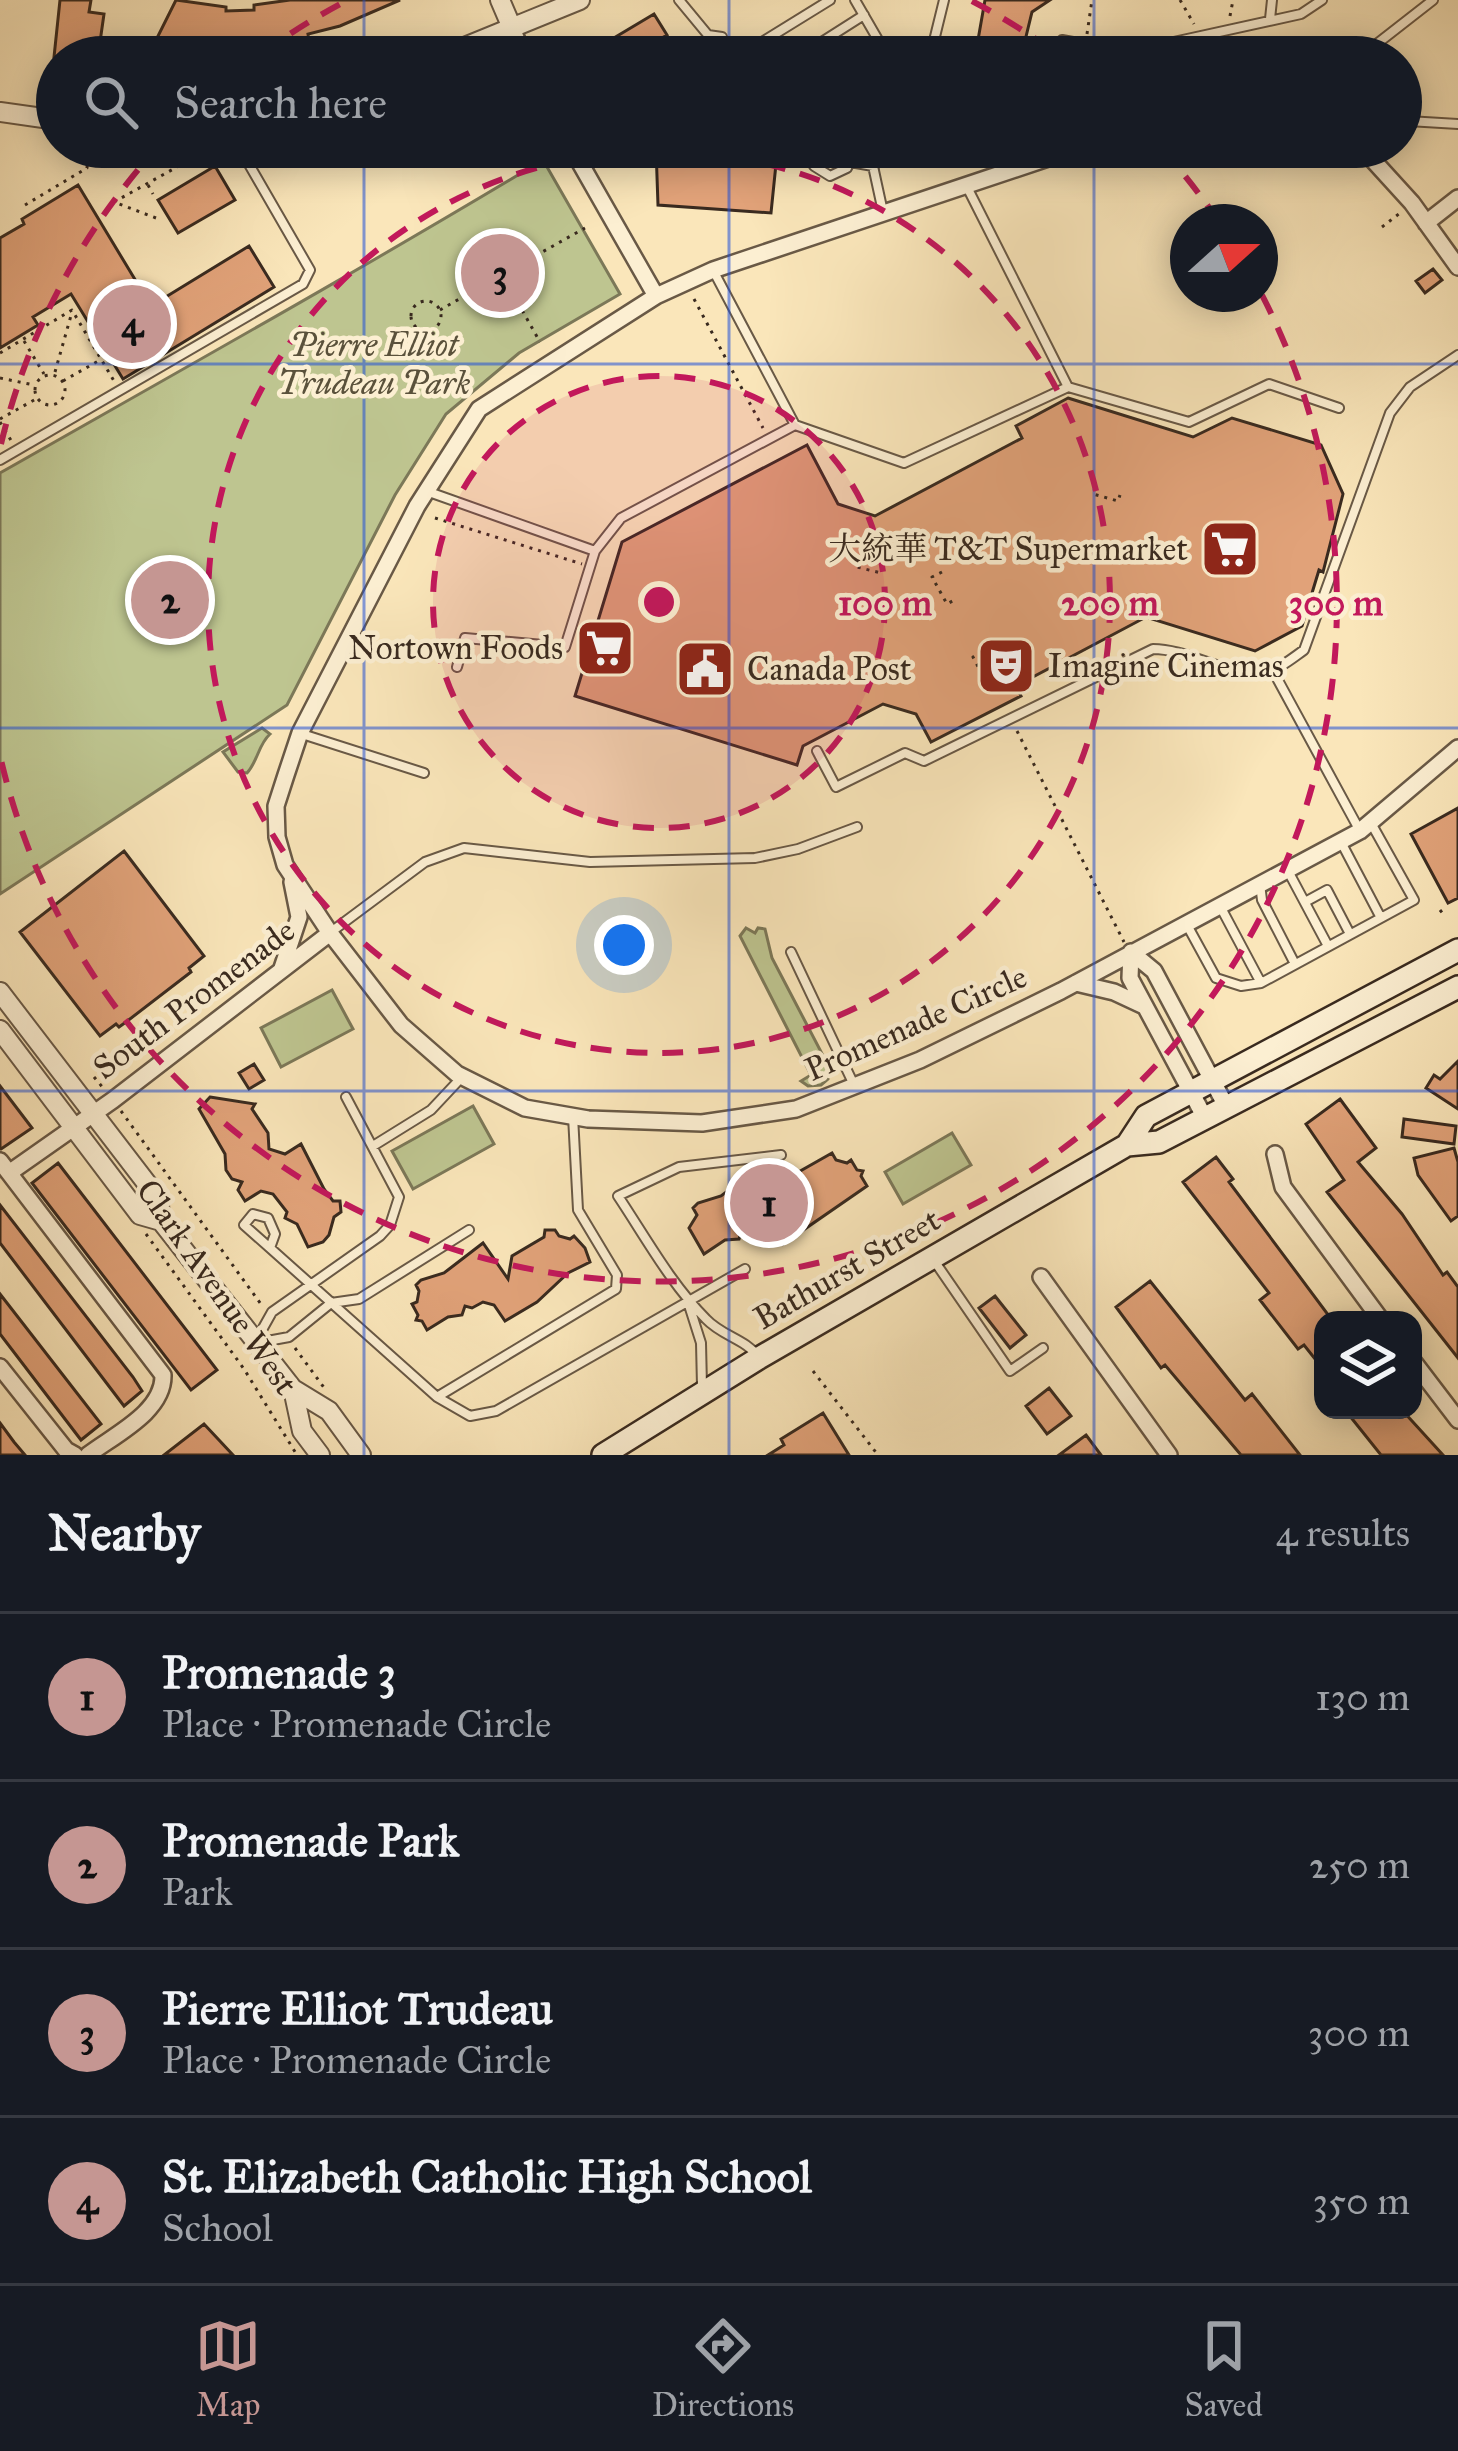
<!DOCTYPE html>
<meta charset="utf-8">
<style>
:root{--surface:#171b24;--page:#20242c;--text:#f1f3f6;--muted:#9ea1a6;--line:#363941;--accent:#c59692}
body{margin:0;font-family:"IM FELL Great Primer","Noto Serif SC",serif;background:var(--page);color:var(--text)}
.controls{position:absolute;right:36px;bottom:36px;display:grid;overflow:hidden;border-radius:24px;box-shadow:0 6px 30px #0003}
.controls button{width:108px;height:108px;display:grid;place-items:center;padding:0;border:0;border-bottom:3px solid var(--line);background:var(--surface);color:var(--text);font:60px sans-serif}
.compass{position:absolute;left:1170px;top:204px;width:108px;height:108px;border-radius:50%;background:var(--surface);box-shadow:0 6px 30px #0003;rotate:69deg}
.you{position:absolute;left:624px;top:945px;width:42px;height:42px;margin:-30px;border:9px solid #fff;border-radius:50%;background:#1a73e8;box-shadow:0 0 0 18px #1a73e833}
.badge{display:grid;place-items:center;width:78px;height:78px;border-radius:50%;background:var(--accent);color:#111;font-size:39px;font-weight:700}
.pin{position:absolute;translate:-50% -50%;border:6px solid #fff;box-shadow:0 3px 12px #0006}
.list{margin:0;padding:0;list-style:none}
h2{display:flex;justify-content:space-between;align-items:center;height:156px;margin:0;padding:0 48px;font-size:51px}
h2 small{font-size:39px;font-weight:400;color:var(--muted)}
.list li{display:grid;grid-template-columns:78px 1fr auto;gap:36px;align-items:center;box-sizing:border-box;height:168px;padding:0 48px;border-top:3px solid var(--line)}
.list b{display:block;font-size:45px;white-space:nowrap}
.list p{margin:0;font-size:39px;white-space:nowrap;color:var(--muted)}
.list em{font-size:39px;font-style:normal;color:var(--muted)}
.icon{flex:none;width:66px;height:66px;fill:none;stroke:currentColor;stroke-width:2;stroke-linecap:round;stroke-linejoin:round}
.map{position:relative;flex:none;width:1458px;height:1455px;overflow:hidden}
.search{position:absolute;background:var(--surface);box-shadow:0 6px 30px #0003;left:36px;right:36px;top:36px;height:132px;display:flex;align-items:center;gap:30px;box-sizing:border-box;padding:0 42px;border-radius:66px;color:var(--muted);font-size:45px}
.sheet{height:828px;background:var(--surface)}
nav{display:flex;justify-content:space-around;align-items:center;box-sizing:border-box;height:168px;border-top:3px solid var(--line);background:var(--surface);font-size:33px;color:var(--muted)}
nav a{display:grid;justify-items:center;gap:6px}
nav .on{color:var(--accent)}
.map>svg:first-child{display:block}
.green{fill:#bec590;stroke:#7c7858;stroke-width:3}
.building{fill:#e1a279;stroke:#392a1f;stroke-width:3}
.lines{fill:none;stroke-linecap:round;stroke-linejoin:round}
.service-casing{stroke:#695946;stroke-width:12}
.minor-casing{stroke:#695946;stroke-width:20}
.tertiary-casing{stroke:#695946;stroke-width:22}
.secondary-casing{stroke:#392a1f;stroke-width:26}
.path{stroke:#392a1f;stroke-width:3;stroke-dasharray:3 6;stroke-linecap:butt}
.service{stroke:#fcefd2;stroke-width:8}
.minor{stroke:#fcefd2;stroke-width:15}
.tertiary{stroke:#fcefd2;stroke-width:18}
.secondary{stroke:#fcefd2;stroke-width:21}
.grid{fill:none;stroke:#1d4ed8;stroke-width:3;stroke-opacity:0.55}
.ring{fill:none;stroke:#c2185b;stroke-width:6;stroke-dasharray:21 15}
.labels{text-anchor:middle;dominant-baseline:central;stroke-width:9;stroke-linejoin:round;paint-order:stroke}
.park-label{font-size:33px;font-style:italic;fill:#5a513b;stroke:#fcefd2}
.poi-label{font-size:33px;fill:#392a1f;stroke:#fcefd2;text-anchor:end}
.street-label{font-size:33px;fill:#392a1f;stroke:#fcefd2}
.centre{fill:#c2185b;stroke:#fcefd2;stroke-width:6}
.ring-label{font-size:36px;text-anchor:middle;font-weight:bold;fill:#c2185b;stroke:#fcefd2;stroke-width:9;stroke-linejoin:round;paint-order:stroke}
</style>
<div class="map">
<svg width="1458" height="1455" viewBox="0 0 1458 1455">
<rect width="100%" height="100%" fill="#fae6ba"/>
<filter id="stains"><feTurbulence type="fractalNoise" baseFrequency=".00167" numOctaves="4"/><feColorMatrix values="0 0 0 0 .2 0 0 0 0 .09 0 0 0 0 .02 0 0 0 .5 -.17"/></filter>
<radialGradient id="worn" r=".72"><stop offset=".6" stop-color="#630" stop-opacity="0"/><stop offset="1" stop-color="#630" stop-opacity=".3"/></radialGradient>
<path class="green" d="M543,160L620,294L519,353L446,414L395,495L287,705L0,894V473C183,369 362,269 543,160Z
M262,728L270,734C258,745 258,761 247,773L238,772L223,752Z
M746,928L755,933L758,928L765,929L772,958L829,1067L828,1079L821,1085L808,1086L801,1081L811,1075L740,936Z
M332,990L353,1029L281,1067L261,1028Z
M473,1106L494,1144L413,1189L392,1151Z
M952,1133L971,1165L903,1204L885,1172Z"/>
<path class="building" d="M60,0H91L89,12L104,14L100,42L107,43L105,57H54Z
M176,0L226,7V11L254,10V5L290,0H400L340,26L308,34L309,40L281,49L228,53L183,48L158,36Z
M985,0H1050L1032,12L1021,57H975Z
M654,14L667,35L629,57H582Z
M684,147V153L748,156L749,147H795L793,166L776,164L771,213L658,205L656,148Z
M215,166L235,200L178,233L158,200Z
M78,185L151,306L249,246L274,287L123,379L71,294L33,317L38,325L0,348V238L24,224L22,219Z
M1433,269L1442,280L1425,293L1416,281Z
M1068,398L1193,437L1232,418L1321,445L1343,494L1323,572L1319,570L1302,626L1255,651L1146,617L1016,686L1021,696L931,742L916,714L883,704L803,746L797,765L575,696L622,542L807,445L838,504L875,516L1022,438L1016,426Z
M1458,808V898L1448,903L1411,834Z
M124,851L204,956L189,968L191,972L126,1022L119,1027L116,1024L100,1036L20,932Z
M1458,1061V1109L1426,1088L1434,1075L1440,1079Z
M254,1064L264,1080L249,1089L239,1073Z
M0,1086L32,1128L1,1149H0Z
M210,1097L255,1104L252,1109L268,1133L269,1149L285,1154L301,1144L324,1189L333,1201H340L341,1212L334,1217L329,1235L323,1242L308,1247L297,1224L285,1218L287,1212L273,1194L261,1191L245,1201L238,1190L242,1182L232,1179L226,1170L225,1154L199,1109Z
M1340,1099L1376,1148L1358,1162L1402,1214L1443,1275L1447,1272L1458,1287V1358L1327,1192L1344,1180L1306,1124Z
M1404,1119L1456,1126L1454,1144L1402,1137Z
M1454,1148L1458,1162V1216L1451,1221L1418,1175L1414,1158Z
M832,1153L836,1160L847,1163L851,1160L857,1170L863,1171L861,1176L867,1186L783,1244L773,1228L762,1225L749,1231L742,1229L739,1239L725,1240L704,1254L689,1228L697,1215L693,1208L698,1203L721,1196L760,1167L771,1184L788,1188L789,1179L795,1174Z
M1216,1157L1233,1179L1229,1182L1332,1320H1323V1369L1304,1345L1298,1349L1260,1300L1269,1293L1183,1182Z
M58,1163L217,1370L191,1390L32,1183Z
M0,1205L133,1377L142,1391L124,1406L0,1243Z
M545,1230H555L559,1236L570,1239L574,1236L585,1248L590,1262L568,1273L537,1302L505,1321L494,1305L483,1302L472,1308L465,1306L462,1315L448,1317L427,1330L422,1321L416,1320L418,1315L412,1304L417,1302L419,1291L416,1285L421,1280L444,1273L483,1243L508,1279L512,1256L544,1237Z
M1150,1281L1245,1400L1252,1394L1300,1455H1241L1165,1365L1161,1368L1116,1307Z
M0,1294L101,1424L81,1440L0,1334Z
M995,1296L1026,1335L1010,1348L979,1308Z
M1049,1388L1071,1416L1047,1434L1026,1406Z
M1345,1410H1402L1443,1455H1381Z
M823,1413L849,1455H768L784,1445L781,1439Z
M0,1423L14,1442L25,1455H0Z
M204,1424L233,1455H164Z
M1086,1435L1101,1455H1059Z"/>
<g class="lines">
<defs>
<path id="service" d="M679,0L708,35L722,37
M855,0L888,57
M1270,19L1272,0
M1201,36L1208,57
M1170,42L1174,57
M820,43L864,15
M754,47L830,0
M930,57L944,0
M1046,57L1062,40L1128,52L1301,14L1322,0
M1360,57L1433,0
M1401,116L1408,121L1458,124
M814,147V166L830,176L847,168L851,156L849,147
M850,162L873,166L897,147
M873,166L883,212
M967,187L1068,387
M714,272L795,425
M0,460L303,284L310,270L239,147
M429,492L595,551L621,518L795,425L904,463L1068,387L1189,422L1269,384L1339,408
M457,667L465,638L565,647L595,551
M1273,671L1360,831
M302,734L424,773
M817,751L836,787L905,753L924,761L1153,649C1191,649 1231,680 1270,671C1281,668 1294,657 1304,650L1390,413L1410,387L1458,355
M1341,842L1381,918
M1288,871L1328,946
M1260,884L1262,900L1295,964
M1305,902L1327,890L1350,934
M1220,906L1261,983
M1187,925L1216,978L1241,986L1261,983L1414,900L1371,823
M331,932L425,862L464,848L590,862L755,858L798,849L857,827
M791,952L854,1085
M373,1146L431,1110L461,1078
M270,1248L244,1225L253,1214L268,1218L275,1234L270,1248L437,1397L470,1416L496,1411L745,1269
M933,1259L1010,1371L1043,1348
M688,1302L701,1343L702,1386
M258,1337L272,1312L380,1236L390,1225L399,1197L346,1097
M262,1342L289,1337L331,1303L359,1299L469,1230
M759,1357C745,1339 722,1336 706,1319C671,1284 646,1238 618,1196L679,1167L781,1155
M437,1397L616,1289L617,1275L578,1210L573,1116"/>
<path id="minor" d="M512,28L524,57
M571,147L656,296
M1081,147L713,270L656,296L479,409L417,506L300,733L286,775L276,806L277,837L285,865L330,933L401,1025L457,1074L525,1108L588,1119L702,1123L796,1109L920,1060L1061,991L1360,831L1458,748
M1361,147L1412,203L1458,267
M1426,223L1458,198
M1131,952L1130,978L1205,1118
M1131,952L1154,971L1226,1106
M282,968L299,917L292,882
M1076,983L1114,992L1144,1006
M1275,1154L1283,1187L1381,1320
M0,1161L163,1375C164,1412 114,1435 88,1455
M9,1173L113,1100L330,933
M1041,1277L1169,1455
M1413,1361L1458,1420
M0,1367L66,1450L75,1455"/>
<path id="tertiary" d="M500,0L512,28
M440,57L580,0
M0,112L57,120
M0,992L158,1198L161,1221L293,1389L329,1411L361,1455
M0,1030L140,1215L161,1221
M293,1389L302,1431L320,1455"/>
<path id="secondary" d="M1127,1145L1146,1116L1458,950
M603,1455L759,1358L1127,1145L1159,1142L1458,987"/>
</defs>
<use href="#service" class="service-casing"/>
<use href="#minor" class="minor-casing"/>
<use href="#tertiary" class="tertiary-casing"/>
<use href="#secondary" class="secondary-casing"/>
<path class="path" d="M1180,0L1194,24
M1230,16L1233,0
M1087,34L1092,0
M600,153L609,147
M148,185L153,194
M25,205L87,168L88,154
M156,218L114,202L195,157
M1382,227L1400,213
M488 275a13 13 0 1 1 26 0a13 13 0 1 1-26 0Z
M512,269L585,228
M509,287L540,342
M694,299L763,428
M411 316a15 15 0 1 1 30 0a15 15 0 1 1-30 0Z
M440,310L489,282
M24,341L44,374
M0,353L72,310L114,381
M55,372L72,312
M35 390a15 15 0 1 1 30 0a15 15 0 1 1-30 0Z
M0,378L34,385
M63,381L100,360
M0,419L36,399
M0,422L12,442
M1095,488L1093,494L1118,501L1120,495
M435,518L582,564
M859,559L857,567L881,573L884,565
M942,572L932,577L947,604L956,599
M982,652L973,657L985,680L994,676
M686,669L692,671L699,646L692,644
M1017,731L1124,942
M1440,910L1444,915
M94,1077L104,1089
M121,1111L263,1307
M146,1234L244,1369L297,1455
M295,1348L325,1389
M813,1371L878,1455"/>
<use href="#service" class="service"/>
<use href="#minor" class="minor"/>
<use href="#tertiary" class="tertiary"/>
<use href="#secondary" class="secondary"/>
</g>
<path class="grid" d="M364,0V57M729,0V57M1094,0V57M364,147V1455M729,147V1455M1094,147V1455M0,364H1458M0,728H1458M0,1091H1458"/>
<circle cx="659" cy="602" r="226" fill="#c2185b" fill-opacity=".12"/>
<g class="ring">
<circle cx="659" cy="602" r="226"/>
<circle cx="659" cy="602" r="451"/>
<path d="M1 444A677 677 0 0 1 156 149M261 54A677 677 0 0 1 346 1M972 1A677 677 0 0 1 1057 54M1162 149A677 677 0 0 1 1217 219M1262 295A677 677 0 1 1 1 760"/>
</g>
<defs>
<symbol id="supermarket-square" viewBox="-11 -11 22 22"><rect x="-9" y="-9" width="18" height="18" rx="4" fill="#8f2418" stroke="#fcefd2"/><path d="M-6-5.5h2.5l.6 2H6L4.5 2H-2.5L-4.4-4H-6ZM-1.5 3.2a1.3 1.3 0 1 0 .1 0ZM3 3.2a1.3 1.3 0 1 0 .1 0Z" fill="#fff"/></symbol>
<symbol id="theatre-square" viewBox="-11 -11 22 22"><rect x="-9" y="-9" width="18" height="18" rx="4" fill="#8f2418" stroke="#fcefd2"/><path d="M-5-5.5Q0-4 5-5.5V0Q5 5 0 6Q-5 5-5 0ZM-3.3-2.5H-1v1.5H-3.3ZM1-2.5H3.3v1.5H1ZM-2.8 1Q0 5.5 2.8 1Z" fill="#fff"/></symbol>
<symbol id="civic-square" viewBox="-11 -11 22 22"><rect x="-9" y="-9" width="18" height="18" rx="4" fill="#8f2418" stroke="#fcefd2"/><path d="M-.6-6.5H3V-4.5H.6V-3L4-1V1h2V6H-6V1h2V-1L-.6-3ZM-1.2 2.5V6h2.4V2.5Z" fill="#fff"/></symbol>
</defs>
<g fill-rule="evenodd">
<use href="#supermarket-square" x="1197" y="516" width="66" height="66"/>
<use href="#supermarket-square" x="572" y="615" width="66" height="66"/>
<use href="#theatre-square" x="973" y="633" width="66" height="66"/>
<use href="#civic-square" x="672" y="636" width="66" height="66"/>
</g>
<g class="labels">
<g class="park-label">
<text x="374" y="345">Pierre Elliot<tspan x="374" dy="38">Trudeau Park</tspan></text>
</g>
<g class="poi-label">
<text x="1188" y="549">大統華 T&amp;T Supermarket</text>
<text x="563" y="648">Nortown Foods</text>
<text x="1048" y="666" text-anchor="start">Imagine Cinemas</text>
<text x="747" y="669" text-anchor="start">Canada Post</text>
</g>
<g class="street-label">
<text transform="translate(194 999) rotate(-37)">South Promenade</text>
<text transform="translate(916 1023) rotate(-24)">Promenade Circle</text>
<text transform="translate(847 1269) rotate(-30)">Bathurst Street</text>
<text transform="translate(217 1287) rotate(55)">Clark Avenue West</text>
</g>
</g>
<circle cx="659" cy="602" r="18" class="centre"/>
<g class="ring-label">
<text x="885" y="615">100 m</text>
<text x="1110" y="615">200 m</text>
<text x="1336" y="615">300 m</text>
</g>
<rect width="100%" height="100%" filter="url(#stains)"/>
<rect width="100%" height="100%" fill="url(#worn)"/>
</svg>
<div class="controls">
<button><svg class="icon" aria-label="layers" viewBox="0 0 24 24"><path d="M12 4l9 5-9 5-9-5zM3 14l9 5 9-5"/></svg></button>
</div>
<svg class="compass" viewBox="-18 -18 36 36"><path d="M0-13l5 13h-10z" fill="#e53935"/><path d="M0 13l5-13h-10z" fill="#9ea1a6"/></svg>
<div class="you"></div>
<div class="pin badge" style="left:769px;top:1203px">1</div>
<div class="pin badge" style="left:170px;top:600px">2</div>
<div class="pin badge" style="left:500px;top:273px">3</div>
<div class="pin badge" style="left:132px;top:324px">4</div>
<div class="search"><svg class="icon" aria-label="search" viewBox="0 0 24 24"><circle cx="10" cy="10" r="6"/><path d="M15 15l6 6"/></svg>Search here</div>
</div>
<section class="sheet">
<h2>Nearby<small>4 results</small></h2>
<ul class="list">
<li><span class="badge">1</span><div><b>Promenade 3</b><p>Place · Promenade Circle</p></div><em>130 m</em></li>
<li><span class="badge">2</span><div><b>Promenade Park</b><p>Park</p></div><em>250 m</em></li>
<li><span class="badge">3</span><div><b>Pierre Elliot Trudeau</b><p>Place · Promenade Circle</p></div><em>300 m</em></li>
<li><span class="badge">4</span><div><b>St. Elizabeth Catholic High School</b><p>School</p></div><em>350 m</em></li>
</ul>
</section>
<nav>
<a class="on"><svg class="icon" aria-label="map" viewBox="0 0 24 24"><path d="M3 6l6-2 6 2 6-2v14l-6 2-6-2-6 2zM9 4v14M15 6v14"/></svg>Map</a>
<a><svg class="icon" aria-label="directions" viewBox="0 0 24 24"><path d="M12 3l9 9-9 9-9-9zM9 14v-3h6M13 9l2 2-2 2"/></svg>Directions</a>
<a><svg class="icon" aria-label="saved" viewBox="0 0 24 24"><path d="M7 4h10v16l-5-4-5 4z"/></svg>Saved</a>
</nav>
